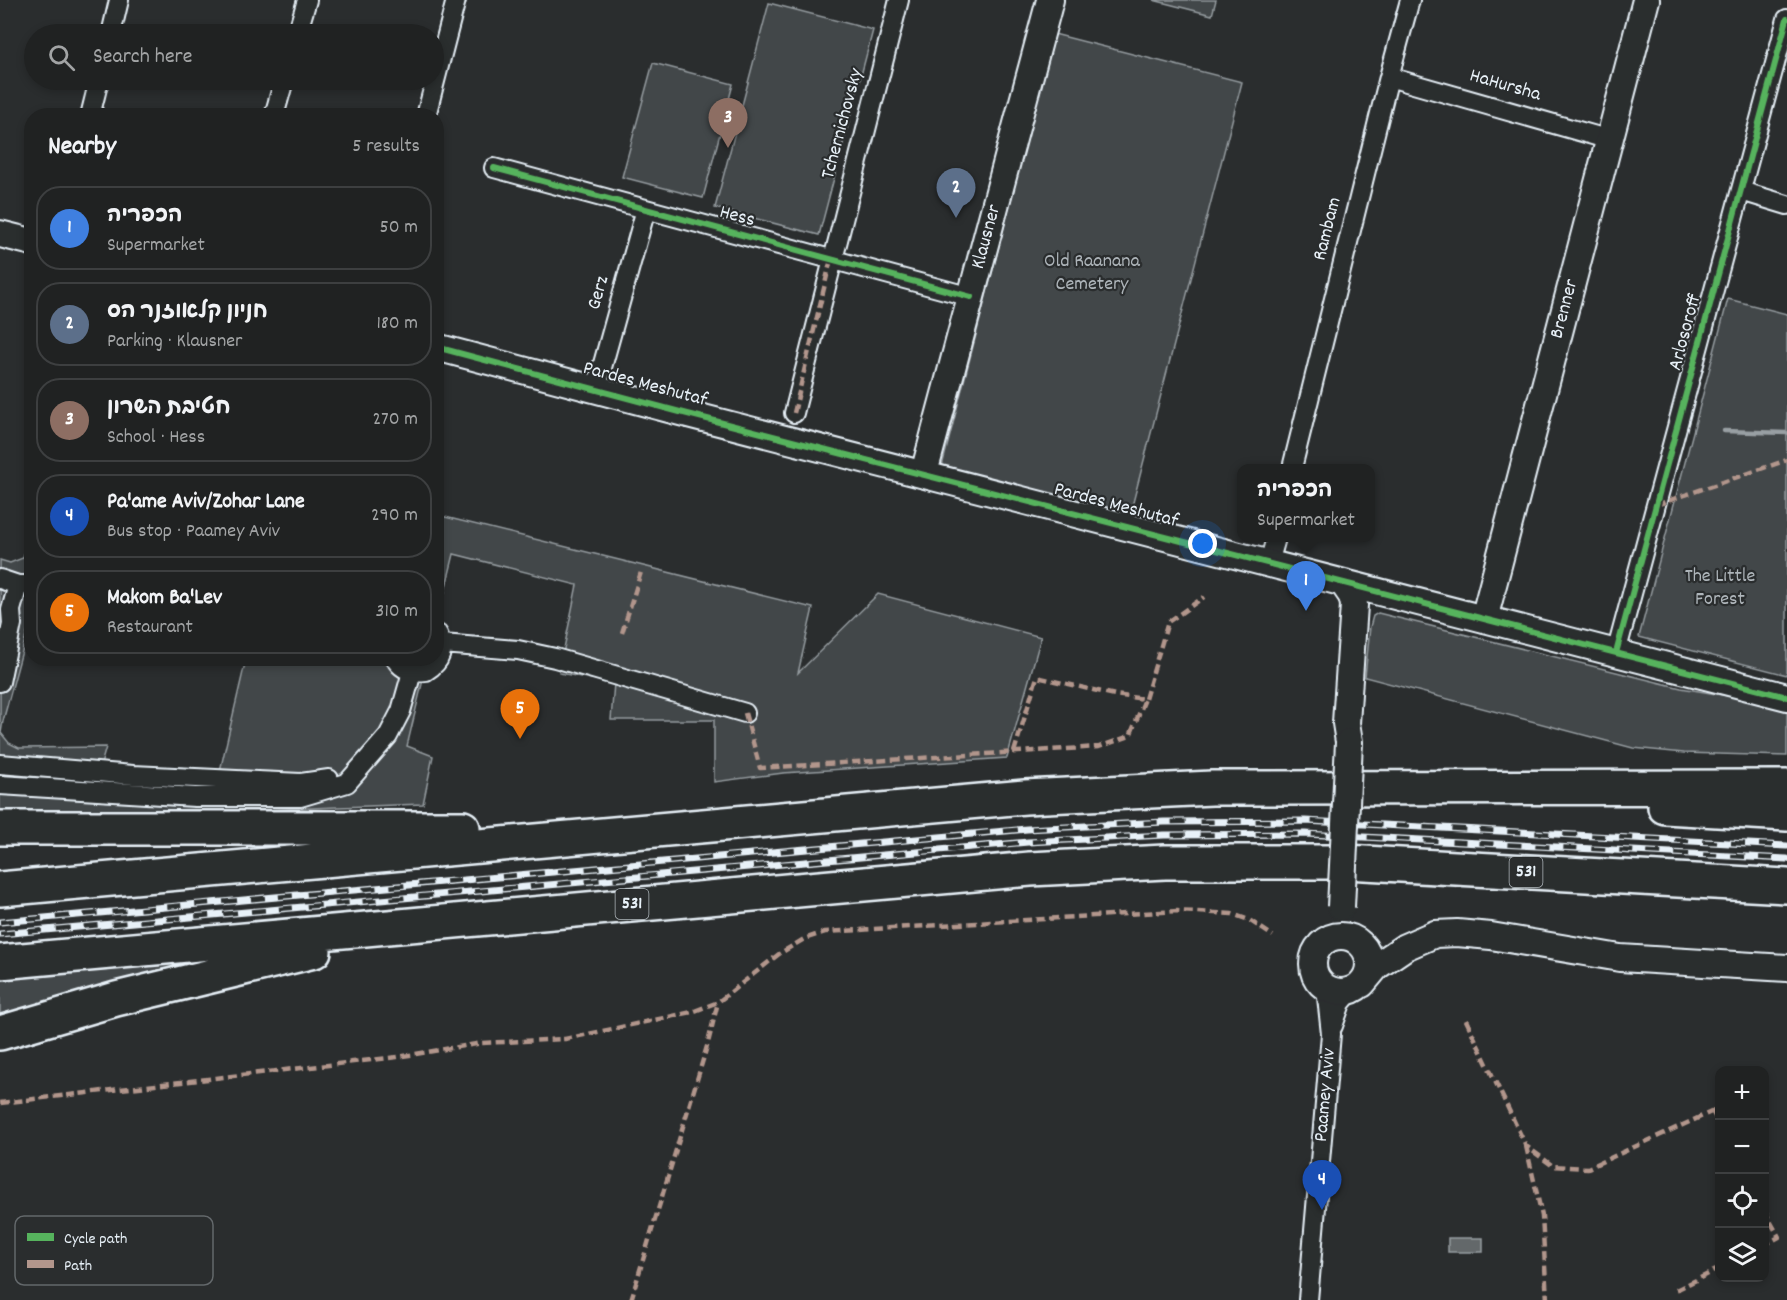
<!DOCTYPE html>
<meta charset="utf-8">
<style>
:root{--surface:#202222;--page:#282a2a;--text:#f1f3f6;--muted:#a2a4a5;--line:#3d3f40;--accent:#ff9aa2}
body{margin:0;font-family:Dekko,"Playpen Sans Hebrew",sans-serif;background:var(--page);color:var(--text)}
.controls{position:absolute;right:18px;bottom:18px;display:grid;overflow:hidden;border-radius:12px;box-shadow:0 3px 9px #0003}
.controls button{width:54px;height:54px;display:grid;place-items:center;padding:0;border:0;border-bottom:2px solid var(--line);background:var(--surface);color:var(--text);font:30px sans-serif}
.you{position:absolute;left:1203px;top:544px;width:21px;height:21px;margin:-15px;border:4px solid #fff;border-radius:50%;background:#1a73e8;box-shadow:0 0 0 9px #1a73e833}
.badge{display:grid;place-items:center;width:39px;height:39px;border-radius:50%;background:var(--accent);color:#fff;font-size:20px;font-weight:700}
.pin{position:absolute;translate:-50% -50px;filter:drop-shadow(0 2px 3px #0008)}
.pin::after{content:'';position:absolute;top:32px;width:21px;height:18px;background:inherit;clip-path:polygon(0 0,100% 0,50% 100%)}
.popup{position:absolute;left:1237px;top:464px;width:138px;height:78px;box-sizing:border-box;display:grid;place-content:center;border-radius:12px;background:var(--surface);filter:drop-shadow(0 2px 4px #0005);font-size:20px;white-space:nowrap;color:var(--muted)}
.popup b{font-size:22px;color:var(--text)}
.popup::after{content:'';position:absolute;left:50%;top:100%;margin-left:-12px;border:12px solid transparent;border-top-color:var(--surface)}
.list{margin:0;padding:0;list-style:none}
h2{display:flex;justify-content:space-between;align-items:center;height:78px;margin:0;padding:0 24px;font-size:26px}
h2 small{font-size:20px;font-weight:400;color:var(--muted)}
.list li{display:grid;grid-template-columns:39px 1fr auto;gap:18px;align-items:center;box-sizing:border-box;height:84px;margin:0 12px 12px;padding:0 12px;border:2px solid var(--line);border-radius:24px}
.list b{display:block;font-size:22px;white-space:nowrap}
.list p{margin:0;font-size:20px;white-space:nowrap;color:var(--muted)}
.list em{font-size:20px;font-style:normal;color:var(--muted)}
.icon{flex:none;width:33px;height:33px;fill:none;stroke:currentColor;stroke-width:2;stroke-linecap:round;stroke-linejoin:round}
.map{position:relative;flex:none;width:1787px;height:1300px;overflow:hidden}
.search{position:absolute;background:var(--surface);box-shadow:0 3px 9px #0003;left:24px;top:24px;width:420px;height:66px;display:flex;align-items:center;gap:15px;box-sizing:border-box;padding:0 21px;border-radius:33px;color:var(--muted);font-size:22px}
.panel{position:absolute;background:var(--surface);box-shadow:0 3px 9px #0003;left:24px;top:108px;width:420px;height:558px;border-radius:24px}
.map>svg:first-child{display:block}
.green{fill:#424648;stroke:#959ca0;stroke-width:1.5}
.water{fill:#63686b;stroke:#989fa3;stroke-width:1.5}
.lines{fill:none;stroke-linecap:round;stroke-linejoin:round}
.stream{stroke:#989fa3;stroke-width:4.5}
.street-casing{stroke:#e8f1f8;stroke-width:22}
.secondary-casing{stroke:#e8f1f8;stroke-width:30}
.highway-casing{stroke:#e8f1f8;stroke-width:38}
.street{stroke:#2a2d2e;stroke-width:18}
.secondary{stroke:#2a2d2e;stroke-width:26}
.highway{stroke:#2a2d2e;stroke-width:33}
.rail-casing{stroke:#e8f1f8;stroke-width:7}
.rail{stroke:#2a2d2e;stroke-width:4.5;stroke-dasharray:14;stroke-linecap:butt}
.secondary-bridge-casing{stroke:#e8f1f8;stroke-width:30;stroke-linecap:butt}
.secondary-bridge{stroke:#2a2d2e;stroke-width:26}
.quiet{stroke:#b2968c;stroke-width:4.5;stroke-dasharray:9 4.5;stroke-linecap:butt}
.cycleway-casing{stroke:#2a2d2e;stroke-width:10}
.cycleway{stroke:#56b35d;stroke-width:6}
.labels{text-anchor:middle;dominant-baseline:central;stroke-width:4.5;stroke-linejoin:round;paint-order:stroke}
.shield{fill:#2a2d2e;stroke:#afb6bb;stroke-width:1.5}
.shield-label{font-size:18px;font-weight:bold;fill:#e8f1f8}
.street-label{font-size:20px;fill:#e8f1f8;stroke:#2a2d2e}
.park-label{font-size:20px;fill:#aeb5ba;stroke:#2a2d2e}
.key{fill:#2a2d2e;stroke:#63686b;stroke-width:1.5}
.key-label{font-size:16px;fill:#e8f1f8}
</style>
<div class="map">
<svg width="1787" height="1300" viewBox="0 0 1787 1300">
<rect width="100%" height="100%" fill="#2a2d2e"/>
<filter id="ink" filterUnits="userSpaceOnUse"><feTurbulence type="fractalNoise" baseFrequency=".0167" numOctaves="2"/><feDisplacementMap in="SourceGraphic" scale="12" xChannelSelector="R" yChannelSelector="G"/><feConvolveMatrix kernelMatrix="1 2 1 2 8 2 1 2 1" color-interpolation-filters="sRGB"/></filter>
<g filter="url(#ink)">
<path class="green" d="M1153,0H1216L1212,15Z
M769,3L873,30L819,235L715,208Z
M1054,34L1242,82L1130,514L942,466Z
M653,63L733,84L703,198L622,177Z
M1728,299L1787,314V675L1639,637Z
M437,515L813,608L798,673L878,594L1041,637L1007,758L783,773L714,782V720H611L614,683L559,673L577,585L454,554L437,623Z
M31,527V618L3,721L1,733L9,743L19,748L106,747L98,775L217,784L246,659H428L407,746L433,756L423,804L165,813L0,812V560L10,563L23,558Z
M1378,613L1681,688L1787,706V756L1684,753L1633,748L1365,677L1370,627L1373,616Z
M303,944L0,1023V973Z"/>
<path class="water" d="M1448,1238H1483V1252H1448Z"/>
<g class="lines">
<path class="stream" d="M1724,431L1787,433"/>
<defs>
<path id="street" d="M111,34L119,0
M297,34L307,0
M1389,77L1610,140
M90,116L99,80
M274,116L284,80
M426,116L456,0
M494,168L971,297
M1741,191L1787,205
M596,389L646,209
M794,413L899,0
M1292,468L1389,77L1410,0
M1269,563L1276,538
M0,579L18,585H32
M442,644L518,650L555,658L745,713
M1616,653L1787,19
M395,658C402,671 413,673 426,671C441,662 445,650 438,634
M0,682L12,624L11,610L18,585
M0,764L133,775L301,783L329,779
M0,785L195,797H300L347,783L388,736L401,711L412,672
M1333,1026L1341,1003L1352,990
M1308,1300L1331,1034L1326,988"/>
<path id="secondary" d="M0,234L32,242
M436,347L680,412L1787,697
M924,473L1050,0
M1343,583L1352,596L1354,605L1346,723L1349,742
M1484,619L1646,0
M1313 964a28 28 0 1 1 56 0a28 28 0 1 1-56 0Z
M1362,984L1377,966L1405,947L1435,934L1457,933L1491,936L1620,958L1787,968"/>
<path id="highway" d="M1665,807L1787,814
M0,828H463
M0,889L1025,797L1212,788L1787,787
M0,962L1030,869L1165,862H1346L1787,886
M0,1033L116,999L314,951"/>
</defs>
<use href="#street" class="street-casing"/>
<use href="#secondary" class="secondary-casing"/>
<use href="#highway" class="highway-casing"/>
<use href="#street" class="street"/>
<use href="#secondary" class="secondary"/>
<use href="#highway" class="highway"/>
<defs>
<path id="rail" d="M0,922L1027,829L1164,822L1305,821L1787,846
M0,934L1028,842L1164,835L1305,834L1787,859"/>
</defs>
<use href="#rail" class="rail-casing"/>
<use href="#rail" class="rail"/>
<defs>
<path id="secondary-bridge" d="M1341,907L1349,742"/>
</defs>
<use href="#secondary-bridge" class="secondary-bridge-casing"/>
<use href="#secondary-bridge" class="secondary-bridge"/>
<path class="quiet" d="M794,413L831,259
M1656,505L1787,460
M622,633L641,572
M745,713L760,768L1099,747L1130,736L1145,699
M1014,752L1037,677L1115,695L1145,699L1168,622L1204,597
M1466,1020L1526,1146L1553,1166L1588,1168L1720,1108
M0,1103L397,1057L482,1043L565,1039L692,1012L718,1002L779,954L804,939L825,932L1177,911L1232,914L1249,920L1273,936
M1712,1111L1720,1125
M1526,1146L1542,1216L1547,1300
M1764,1210L1779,1237L1764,1245
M1676,1290L1720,1268
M631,1300L708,1043L718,1002"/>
<defs>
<path id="cycleway" d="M494,168L971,297
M436,347L680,412L1787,697
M1616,653L1787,19"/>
</defs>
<use href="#cycleway" class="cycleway-casing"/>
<use href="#cycleway" class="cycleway"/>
</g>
</g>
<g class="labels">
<g class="shield">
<rect x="1509.5" y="857" width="33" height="30" rx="4.5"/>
<rect x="615.5" y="889" width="33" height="30" rx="4.5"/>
</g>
<g class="shield-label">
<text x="1526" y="872">531</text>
<text x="632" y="904">531</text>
</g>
<g class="street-label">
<text transform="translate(1505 86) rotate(16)">HaHursha</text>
<text transform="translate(843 124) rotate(-75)">Tchernichovsky</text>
<text transform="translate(737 217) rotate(15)">Hess</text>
<text transform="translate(1328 229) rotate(-76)">Rambam</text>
<text transform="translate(987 237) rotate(-75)">Klausner</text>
<text transform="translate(599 293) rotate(-74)">Gerz</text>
<text transform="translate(1565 309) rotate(-75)">Brenner</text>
<text transform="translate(1686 332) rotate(-75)">Arlosoroff</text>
<text transform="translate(645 385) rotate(15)">Pardes Meshutaf</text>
<text transform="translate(1116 506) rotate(15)">Pardes Meshutaf</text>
<text transform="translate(1326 1095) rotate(-85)">Paamey Aviv</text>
</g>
<g class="park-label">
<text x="1092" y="262">Old Raanana<tspan x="1092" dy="23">Cemetery</tspan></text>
<text x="1720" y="577">The Little<tspan x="1720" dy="23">Forest</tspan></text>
</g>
</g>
<rect x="15" y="1216" width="198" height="69" rx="9" class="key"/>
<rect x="27" y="1233" width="27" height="8" fill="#56b35d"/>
<rect x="27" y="1260" width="27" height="8" fill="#b2968c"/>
<g class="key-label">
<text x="64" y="1243">Cycle path</text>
<text x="64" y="1270">Path</text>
</g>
</svg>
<div class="controls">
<button>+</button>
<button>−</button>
<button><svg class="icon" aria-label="locate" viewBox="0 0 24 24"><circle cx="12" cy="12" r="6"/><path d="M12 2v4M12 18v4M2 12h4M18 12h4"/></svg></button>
<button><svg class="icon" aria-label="layers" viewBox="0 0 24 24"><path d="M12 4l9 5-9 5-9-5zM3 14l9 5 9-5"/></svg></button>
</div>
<div class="you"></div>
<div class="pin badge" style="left:1306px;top:611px;background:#3f7fe0">1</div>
<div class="popup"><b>הכפריה</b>Supermarket</div>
<div class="pin badge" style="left:956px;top:218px;background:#5c6f8a">2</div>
<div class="pin badge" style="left:728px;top:148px;background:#8d6e63">3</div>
<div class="pin badge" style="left:1322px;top:1210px;background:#1a4fb4">4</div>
<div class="pin badge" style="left:520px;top:739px;background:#e8710a">5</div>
<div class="search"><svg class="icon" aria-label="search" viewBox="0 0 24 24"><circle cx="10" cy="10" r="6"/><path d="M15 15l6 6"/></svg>Search here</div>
<section class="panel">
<h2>Nearby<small>5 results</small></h2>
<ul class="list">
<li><span class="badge" style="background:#3f7fe0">1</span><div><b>הכפריה</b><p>Supermarket</p></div><em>50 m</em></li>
<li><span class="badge" style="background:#5c6f8a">2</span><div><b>חניון קלאוזנר הס</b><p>Parking · Klausner</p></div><em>180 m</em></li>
<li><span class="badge" style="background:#8d6e63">3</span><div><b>חטיבת השרון</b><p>School · Hess</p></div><em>270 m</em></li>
<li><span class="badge" style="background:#1a4fb4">4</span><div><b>Pa'ame Aviv/Zohar Lane</b><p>Bus stop · Paamey Aviv</p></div><em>290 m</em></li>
<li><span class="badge" style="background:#e8710a">5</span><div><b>Makom Ba'Lev</b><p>Restaurant</p></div><em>310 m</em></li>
</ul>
</section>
</div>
